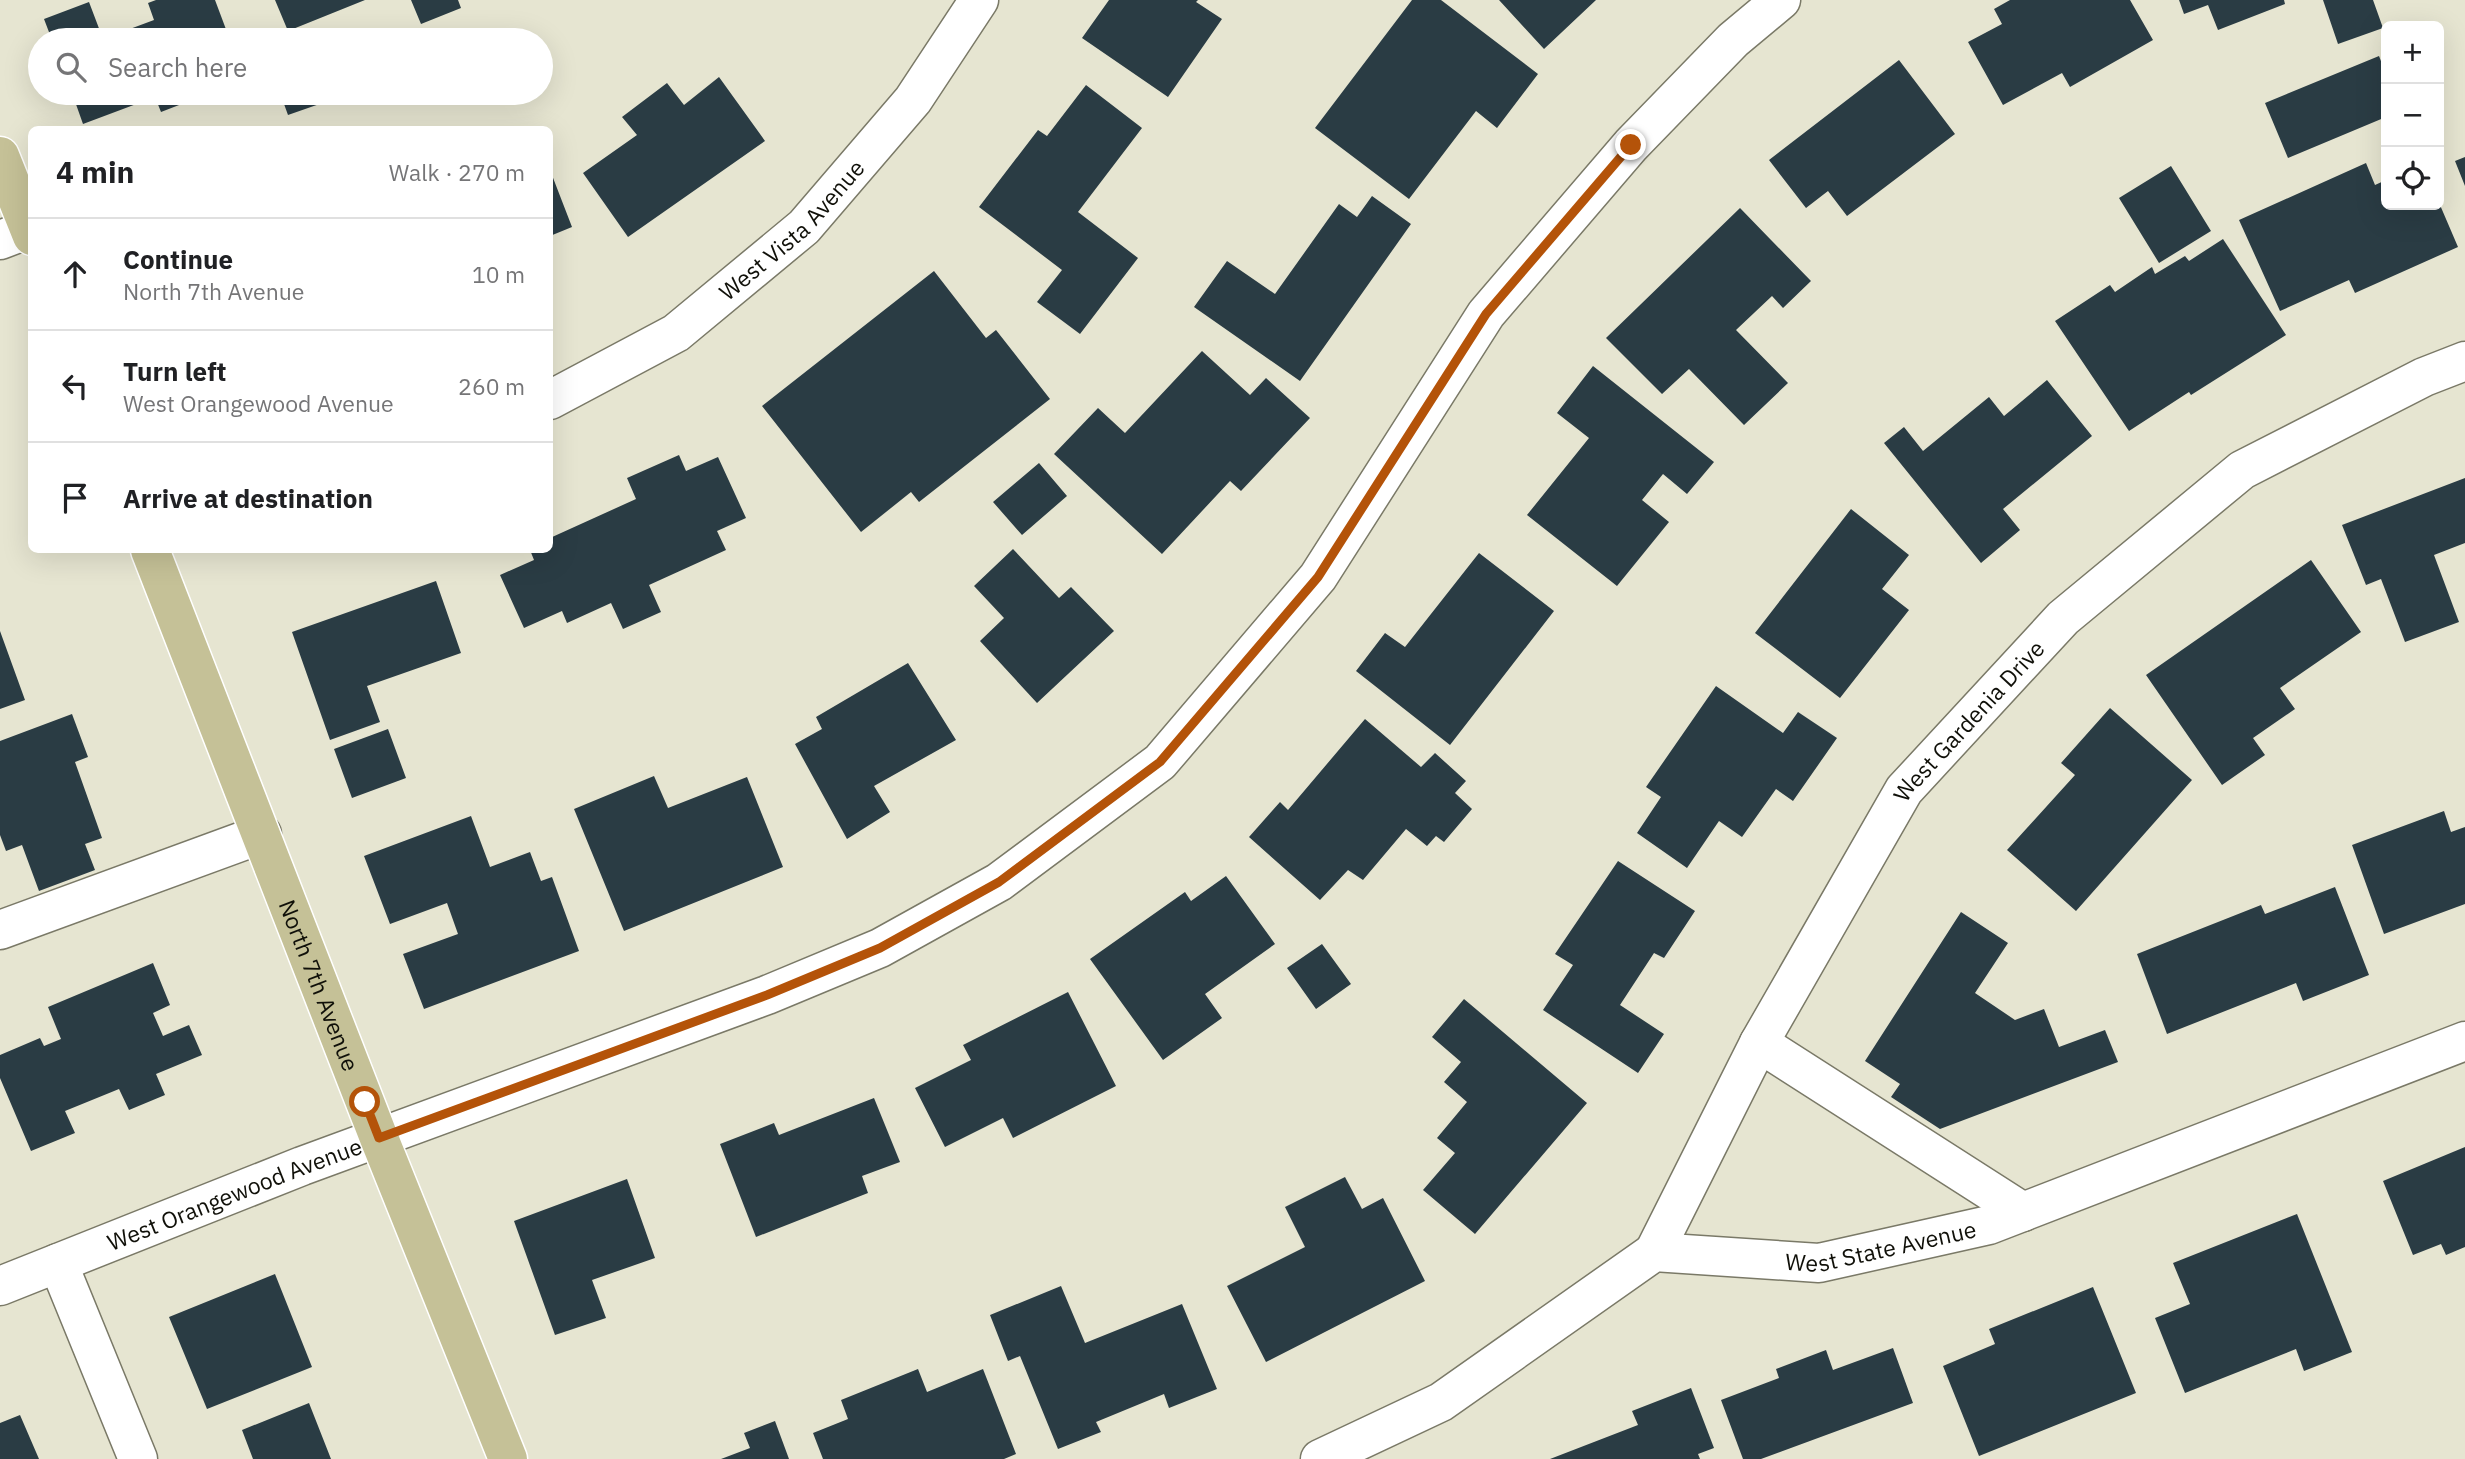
<!DOCTYPE html>
<meta charset="utf-8">
<style>
:root{--surface:#fff;--page:#f2f2f2;--text:#202124;--muted:#757577;--line:#e0e0e0}
body{margin:0;font-family:"IBM Plex Sans",sans-serif;background:var(--page);color:var(--text)}
.controls{position:absolute;right:21px;top:21px;display:grid;overflow:hidden;border-radius:10px;box-shadow:0 7px 28px #0002}
.controls button{width:63px;height:63px;display:grid;place-items:center;padding:0;border:0;border-bottom:2px solid var(--line);background:var(--surface);color:var(--text);font:35px sans-serif}
.stop{position:absolute;width:21px;height:21px;margin:-16px;border:5px solid #b45309;border-radius:50%;background:#fff}
.stop.end{background:#b45309;border-color:#fff;box-shadow:0 2px 7px #0008}
.list{margin:0;padding:0;list-style:none}
h2{display:flex;justify-content:space-between;align-items:center;height:91px;margin:0;padding:0 28px;font-size:30px}
h2 small{font-size:23px;font-weight:400;color:var(--muted)}
.list li{display:grid;grid-template-columns:46px 1fr auto;gap:21px;align-items:center;box-sizing:border-box;height:112px;padding:0 28px;border-top:2px solid var(--line)}
.list b{display:block;font-size:26px;white-space:nowrap}
.list p{margin:0;font-size:23px;white-space:nowrap;color:var(--muted)}
.list em{font-size:23px;font-style:normal;color:var(--muted)}
.icon{flex:none;width:38px;height:38px;fill:none;stroke:currentColor;stroke-width:2;stroke-linecap:round;stroke-linejoin:round}
.map{position:relative;flex:none;width:2465px;height:1459px;overflow:hidden}
.search{position:absolute;background:var(--surface);box-shadow:0 7px 28px #0002;left:28px;top:28px;width:525px;height:77px;display:flex;align-items:center;gap:18px;box-sizing:border-box;padding:0 24px;border-radius:38px;color:var(--muted);font-size:26px}
.panel{position:absolute;background:var(--surface);box-shadow:0 7px 28px #0002;left:28px;top:126px;width:525px;height:427px;border-radius:10px}
.map>svg:first-child{display:block}
.building{fill:#2a3c44}
.lines{fill:none;stroke-linecap:round;stroke-linejoin:round}
.minor-casing{stroke:#7a7967;stroke-width:41}
.major-casing{stroke:#fff;stroke-width:41}
.minor{stroke:#fff;stroke-width:38}
.major{stroke:#c5c197;stroke-width:38}
.route{stroke:#b45309;stroke-width:9}
.labels{text-anchor:middle;dominant-baseline:central;stroke-width:7;stroke-linejoin:round;paint-order:stroke}
.street-label{font-size:23px;fill:#101009;stroke:#fff}
</style>
<div class="map">
<svg width="2465" height="1459" viewBox="0 0 2465 1459">
<rect width="100%" height="100%" fill="#e6e5d1"/>
<path class="building" d="M156,0H215L230,40H52L44,19L89,2L103,39L154,20L148,3Z
M275,0H365L288,31Z
M411,0H458L461,8L421,24Z
M1109,0H1198L1196,2L1222,19L1168,97L1082,38Z
M1412,0H1441L1538,74L1497,128L1476,111L1409,199L1315,128Z
M1499,0H1596L1544,49Z
M2010,0H2130L2153,40L2070,87L2062,73L2003,105L1968,42L2002,24L1994,9Z
M2179,0H2284L2285,4L2218,30L2208,5L2184,14Z
M2323,0H2373L2383,28L2338,44Z
M2379,56L2386,74V117L2288,158L2265,103Z
M1899,60L1955,134L1847,216L1828,191L1806,208L1769,160Z
M719,77L765,141L628,237L583,173L637,135L622,117L667,83L684,105Z
M1086,85L1142,128L1078,212L1138,258L1080,334L1037,302L1062,270L979,207L1038,130L1047,136Z
M72,93H210L161,112L155,97L83,124Z
M280,93H351L288,115Z
M2465,157V186L2455,161Z
M2366,163L2375,185L2386,180V205H2440L2458,247L2355,293L2349,280L2280,311L2239,220Z
M2171,166L2211,231L2159,263L2119,198Z
M550,170L572,227L550,236Z
M1372,196L1411,224L1300,381L1194,307L1227,261L1275,294L1339,204L1357,217Z
M1740,208L1811,281L1783,308L1772,296L1736,330L1788,383L1744,425L1689,369L1662,394L1606,338Z
M2223,239L2286,335L2191,395L2189,392L2129,431L2055,321L2110,285L2115,292L2152,267L2155,274L2185,256L2189,261Z
M934,271L986,338L996,330L1050,399L919,502L911,492L861,532L762,406Z
M1202,351L1250,395L1266,378L1310,418L1241,491L1230,481L1162,554L1054,454L1098,408L1125,433Z
M1593,366L1714,462L1687,494L1663,474L1642,500L1669,522L1617,586L1527,515L1589,438L1557,413Z
M2047,380L2092,436L2003,509L2020,530L1981,563L1884,443L1904,427L1923,451L1989,397L2004,416Z
M679,455L686,471L718,457L746,518L717,531L726,550L649,585L661,612L623,629L611,603L567,623L562,611L524,628L500,575L534,560L530,550H550V538L636,499L627,478Z
M1039,463L1067,496L1022,535L993,502Z
M2465,478V543L2434,555L2459,622L2405,642L2381,579L2366,585L2342,525Z
M1851,509L1909,555L1882,589L1909,610L1840,698L1755,633Z
M1013,549L1059,598L1071,587L1114,631L1037,703L980,641L1004,618L974,586Z
M1479,553L1554,611L1450,745L1356,671L1385,633L1405,647Z
M2311,560L2361,632L2280,688L2295,709L2253,738L2265,755L2222,785L2146,675Z
M436,581L461,653L367,686L380,722L330,740L292,632Z
M0,631L25,700L0,709Z
M908,663L956,740L874,786L890,812L847,839L795,744L822,729L816,717Z
M1716,686L1783,733L1798,712L1837,738L1793,801L1776,789L1742,837L1719,821L1687,868L1637,833L1661,797L1646,787Z
M2110,708L2192,780L2076,911L2007,850L2075,775L2061,763Z
M72,714L88,757L75,762L102,838L85,844L95,870L39,891L22,845L6,851L0,835V741Z
M1365,719L1421,767L1435,753L1466,781L1455,793L1472,809L1444,842L1436,836L1427,846L1406,829L1363,880L1348,870L1320,900L1249,837L1280,802L1288,810Z
M388,729L406,778L352,798L334,749Z
M654,776L668,808L747,777L783,867L624,931L574,809Z
M2444,811L2451,832L2465,827V904L2384,934L2352,845Z
M471,816L490,867L530,852L541,881L552,877L579,951L424,1009L403,954L458,934L447,903L390,924L364,856Z
M1618,861L1695,911L1664,958L1654,953L1620,1005L1664,1034L1638,1073L1543,1010L1573,965L1555,954Z
M1226,876L1275,944L1205,994L1222,1018L1163,1060L1090,959L1185,892L1191,901Z
M2335,887L2369,975L2303,1001L2296,983L2167,1034L2137,954L2261,905L2265,914Z
M1961,912L2008,943L1975,993L2015,1020L2044,1009L2059,1047L2105,1030L2118,1062L1940,1129L1891,1097L1900,1084L1865,1061Z
M1322,944L1351,984L1316,1009L1287,968Z
M153,963L170,1005L153,1013L163,1036L189,1025L202,1055L156,1074L165,1095L129,1110L119,1089L65,1111L75,1133L31,1151L0,1078V1055L40,1038L44,1046L61,1039L48,1007Z
M1068,992L1116,1086L1013,1138L1003,1118L945,1147L915,1088L971,1060L963,1045Z
M1464,999L1587,1103L1475,1234L1423,1190L1455,1153L1437,1138L1467,1102L1444,1082L1461,1062L1432,1037Z
M874,1098L900,1162L862,1176L868,1193L756,1237L720,1144L774,1123L779,1135Z
M2465,1147V1247L2446,1255L2441,1244L2413,1255L2383,1181Z
M1345,1177L1362,1209L1383,1198L1425,1281L1266,1362L1227,1286L1305,1247L1285,1207Z
M627,1179L655,1258L592,1280L606,1318L555,1335L514,1221Z
M2297,1214L2352,1352L2304,1371L2296,1349L2185,1393L2155,1318L2190,1304L2173,1263Z
M275,1274L312,1367L207,1409L169,1317Z
M1061,1286L1085,1343L1182,1304L1217,1389L1169,1408L1164,1394L1096,1422L1101,1432L1058,1449L1020,1356L1008,1361L990,1315Z
M2093,1287L2136,1393L1979,1456L1943,1366L1995,1344L1989,1329Z
M1893,1348L1913,1403L1761,1459H1743L1721,1400L1779,1378L1776,1369L1826,1350L1833,1370Z
M918,1369L927,1392L983,1369L1016,1454L1004,1459H823L813,1433L848,1419L841,1400Z
M1691,1388L1714,1448L1698,1454L1700,1459H1550L1638,1425L1632,1411Z
M309,1403L331,1459H253L242,1430Z
M20,1415L39,1459H0V1423Z
M775,1421L789,1459H721L750,1448L744,1433Z"/>
<g class="lines">
<defs>
<g id="minor">
<path d="M0,240L29,229"/>
<path id="s1" d="M550,400L676,333L804,227L913,100L979,0"/>
<path d="M0,930L262,834"/>
<path d="M1759,1043L2023,1212"/>
<path id="s2" d="M1654,1252L1759,1043L1904,790L2063,618L2242,470L2424,377L2465,361"/>
<path d="M58,1263L138,1459"/>
<path id="s3" d="M0,1286L302,1166L767,995L880,948L999,882L1160,762L1318,577L1486,314L1631,145L1733,40L1781,0"/>
<path id="s4" d="M1320,1459L1441,1402L1654,1252L1819,1263L1989,1225L2465,1041"/>
</g>
<g id="major">
<path d="M0,156L32,236"/>
<path id="s5" d="M150,550L379,1138L508,1459"/>
</g>
</defs>
<use href="#minor" class="minor-casing"/>
<use href="#major" class="major-casing"/>
<use href="#minor" class="minor"/>
<use href="#major" class="major"/>
</g>
<g class="lines">
<path class="route" d="M365,1102L379,1138L767,995L880,948L999,882L1160,762L1318,577L1486,314L1631,145"/>
</g>
<g class="labels">
<g class="street-label">
<text stroke="none"><textPath href="#s1" startOffset="298">West Vista Avenue</textPath></text>
<text stroke="none"><textPath href="#s2" startOffset="620">West Gardenia Drive</textPath></text>
<text stroke="none"><textPath href="#s5" startOffset="467">North 7th Avenue</textPath></text>
<text stroke="none"><textPath href="#s3" startOffset="252">West Orangewood Avenue</textPath></text>
<text stroke="none"><textPath href="#s4" startOffset="623">West State Avenue</textPath></text>
</g>
</g>
</svg>
<div class="controls">
<button>+</button>
<button>−</button>
<button><svg class="icon" aria-label="locate" viewBox="0 0 24 24"><circle cx="12" cy="12" r="6"/><path d="M12 2v4M12 18v4M2 12h4M18 12h4"/></svg></button>
</div>
<div class="stop" style="left:365px;top:1102px"></div>
<div class="stop end" style="left:1631px;top:145px"></div>
<div class="search"><svg class="icon" aria-label="search" viewBox="0 0 24 24"><circle cx="10" cy="10" r="6"/><path d="M15 15l6 6"/></svg>Search here</div>
<section class="panel">
<h2>4 min<small>Walk · 270 m</small></h2>
<ul class="list">
<li><svg class="icon" aria-label="ahead" viewBox="0 0 24 24"><path d="M12 20V5M6 11l6-6 6 6"/></svg><div><b>Continue</b><p>North 7th Avenue</p></div><em>10 m</em></li>
<li><svg class="icon" aria-label="left" viewBox="0 0 24 24"><path d="M17 20v-9H6M10 6l-5 5 5 5"/></svg><div><b>Turn left</b><p>West Orangewood Avenue</p></div><em>260 m</em></li>
<li><svg class="icon" aria-label="arrive" viewBox="0 0 24 24"><path d="M6 21V4h12l-3 4 3 4H6"/></svg><div><b>Arrive at destination</b></div></li>
</ul>
</section>
</div>
